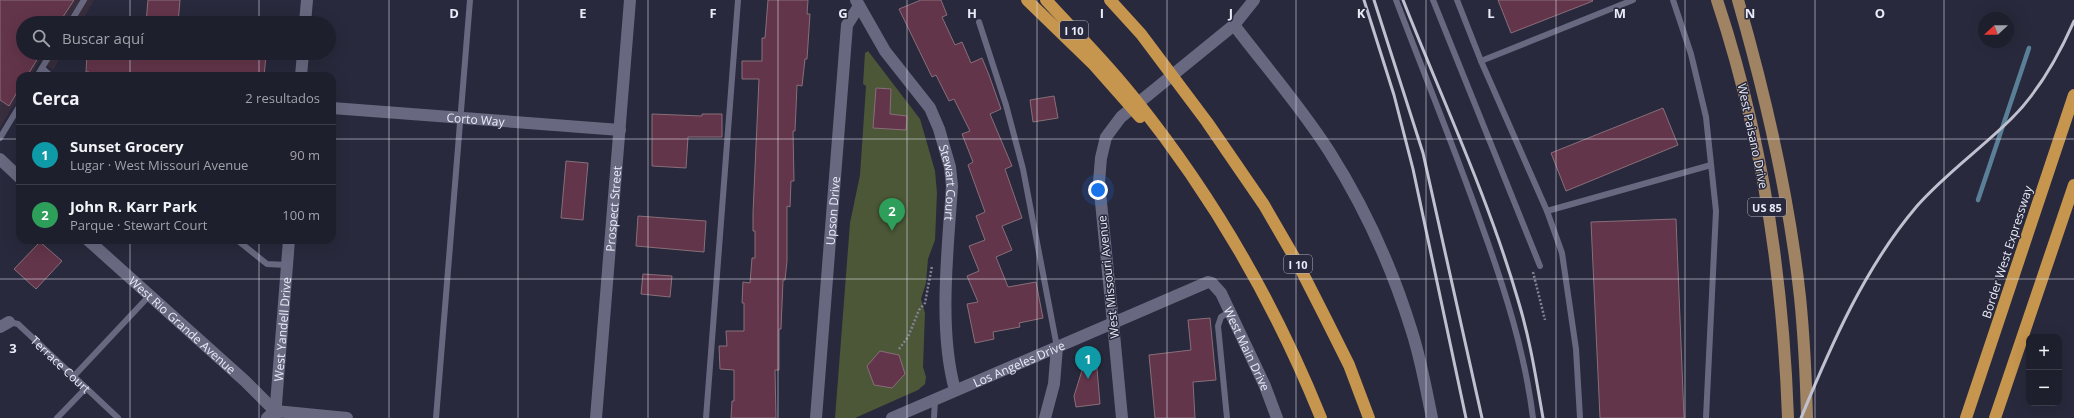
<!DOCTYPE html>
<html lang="es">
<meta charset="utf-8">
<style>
:root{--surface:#1e1f2d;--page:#2b2c39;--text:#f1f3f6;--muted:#a1a2aa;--line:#3c3d49;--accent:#0b8043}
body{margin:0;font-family:"Open Sans",sans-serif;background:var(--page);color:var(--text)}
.controls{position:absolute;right:12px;bottom:12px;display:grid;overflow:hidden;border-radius:8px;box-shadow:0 4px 16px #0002}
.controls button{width:36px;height:36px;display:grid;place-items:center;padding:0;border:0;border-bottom:1px solid var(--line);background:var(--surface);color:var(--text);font:20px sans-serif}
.compass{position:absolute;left:1978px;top:12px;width:36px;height:36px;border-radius:50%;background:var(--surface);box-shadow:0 4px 16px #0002;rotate:248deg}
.you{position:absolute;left:1098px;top:190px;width:14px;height:14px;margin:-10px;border:3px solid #fff;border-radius:50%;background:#1a73e8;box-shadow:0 0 0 6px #1a73e833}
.badge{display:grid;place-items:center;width:26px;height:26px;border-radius:50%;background:var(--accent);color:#fff;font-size:13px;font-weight:700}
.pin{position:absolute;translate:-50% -33px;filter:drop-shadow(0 1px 2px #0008)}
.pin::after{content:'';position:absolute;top:21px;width:14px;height:12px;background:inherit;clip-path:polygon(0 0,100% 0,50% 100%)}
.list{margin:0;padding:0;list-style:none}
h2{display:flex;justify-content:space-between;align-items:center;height:52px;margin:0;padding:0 16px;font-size:17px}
h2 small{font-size:13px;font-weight:400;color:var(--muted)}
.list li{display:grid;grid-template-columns:26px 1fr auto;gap:12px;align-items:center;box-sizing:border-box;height:60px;padding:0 16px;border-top:1px solid var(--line)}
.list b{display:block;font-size:15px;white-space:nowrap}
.list p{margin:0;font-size:13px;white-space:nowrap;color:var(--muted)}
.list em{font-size:13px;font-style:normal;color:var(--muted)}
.icon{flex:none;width:22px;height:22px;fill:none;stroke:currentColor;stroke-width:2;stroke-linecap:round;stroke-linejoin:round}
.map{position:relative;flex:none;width:2074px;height:418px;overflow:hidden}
.search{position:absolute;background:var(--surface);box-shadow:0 4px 16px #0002;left:16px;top:16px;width:320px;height:44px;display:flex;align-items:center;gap:10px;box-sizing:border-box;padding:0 14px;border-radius:22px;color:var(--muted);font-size:15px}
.panel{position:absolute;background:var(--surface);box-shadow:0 4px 16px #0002;left:16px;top:72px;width:320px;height:172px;border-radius:12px}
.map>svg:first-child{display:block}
.education{fill:#382e3e}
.green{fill:#4b5737}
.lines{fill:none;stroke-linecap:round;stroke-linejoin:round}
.stream{stroke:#5a8097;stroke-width:4.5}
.building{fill:#63354a;stroke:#886e79}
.path{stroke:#828393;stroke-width:2.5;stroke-dasharray:2 2;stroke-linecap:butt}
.lane{stroke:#686980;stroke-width:6}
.street{stroke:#686980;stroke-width:12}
.secondary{stroke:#686980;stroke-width:12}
.primary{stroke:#a08362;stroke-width:12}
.highway{stroke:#c6954e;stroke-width:12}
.rail{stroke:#c0c1d0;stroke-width:3}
.grid{fill:none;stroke:#eaebf8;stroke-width:1;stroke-opacity:0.55}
.labels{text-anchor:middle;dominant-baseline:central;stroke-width:3;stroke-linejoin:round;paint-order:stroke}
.shield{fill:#28293c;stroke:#b0b1c0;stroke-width:1}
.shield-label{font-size:11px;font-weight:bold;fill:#eaebf8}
.street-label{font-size:12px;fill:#eaebf8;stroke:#28293c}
.grid-label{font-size:13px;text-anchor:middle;font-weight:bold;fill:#eaebf8;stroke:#28293c;stroke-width:3;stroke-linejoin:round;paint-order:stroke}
</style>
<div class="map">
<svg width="2074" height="418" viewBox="0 0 2074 418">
<rect width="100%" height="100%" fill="#28293c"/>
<path class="education" d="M0,0H94L81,23H23V53H63L53,70L40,60L31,76H20V95L0,128Z"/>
<path class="green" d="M868,51L920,119L935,171L937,193L935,240L928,259L926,283L921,299L925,313L923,367L926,377L925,384L918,390L855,418H835L850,223L860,175L866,86L863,84L865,53Z"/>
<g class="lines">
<path class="stream" d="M1978,200L2029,48"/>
</g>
<path class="building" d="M0,0H74L59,23H23V53H41L27,76H20V87L9,106L0,100Z
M148,0H180L178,23H146Z
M768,0H808L807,14H810L807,59H805L802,86L797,85L795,131H793L794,181H791L790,207L787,206V261L785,280H783L781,329H779V370H775L776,418H731L732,401H734V370L720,369L719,346H727L726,331H744V303H742L743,282L750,283L752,258H755V231H753V213L759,79H742V61H762V38H765Z
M921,0H941L947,15L942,17L955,45L962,42L971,63L982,58L989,75L1001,109L990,114L1012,166L1005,169L1022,218L1002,226L1012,250L996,257L1008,287L1036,282L1043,318L1019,323L1020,327L993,332L994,339L975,343L967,304L978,302L967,276L979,271L969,246L985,240L976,216L985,212L968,165L973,162L962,134L970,131L954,99L949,101L936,75L932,77L899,9Z
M1498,0H1592L1593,1L1511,33Z
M87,53H234L266,56L264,76H113L88,74L89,72H86Z
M876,88L891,89L890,114L907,116L906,130L873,128Z
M1054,96L1058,118L1033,122L1030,100Z
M1663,108L1678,145L1566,191L1551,153Z
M652,114L702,116V114H722V137H688L686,168L652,166Z
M566,161L588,163L583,220L561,218Z
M638,216L706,221L704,252L636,246Z
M1676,219L1684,418H1600L1591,222Z
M40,242L62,261L36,289L14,269Z
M643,274L672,276L670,297L641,294Z
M1210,318L1216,380L1193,382L1195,418H1155L1149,355L1191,350L1188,320Z
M880,351L899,355L905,374L892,388L874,385L867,366Z
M1096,357L1100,404L1076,407L1074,396L1085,361Z"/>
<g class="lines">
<path class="path" d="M1533,272L1545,320
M899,349L908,337L919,310L925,303L932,266"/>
<g class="lane">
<path d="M1396,0C1425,76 1456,152 1483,229C1505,290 1525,353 1533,418"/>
<path d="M1433,0L1540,266"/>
<path d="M1457,0L1481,61L1547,211"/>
<path d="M1673,0L1691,54L1706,117L1716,211L1706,418"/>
<path d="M979,22L1006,105L1023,169L1057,347"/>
<path d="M70,23L84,0"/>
<path d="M1481,61L1633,0"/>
<path d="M42,68L51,76"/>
<path d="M37,76L51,53"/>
<path d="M0,138L20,105"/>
<path d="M237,240L267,264L287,265"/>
<path id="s1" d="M9,322L18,324L118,418"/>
<path d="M74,376L149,296"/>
<path d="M57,418L86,388"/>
<path d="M436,418L470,0"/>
<path d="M706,418L738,0"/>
<path d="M934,418L935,400"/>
<path d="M1227,418L1218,326L1221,317L1230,311"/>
<path d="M1580,418L1576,349L1562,253L1547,211L1711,165"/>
</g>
<g class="street">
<path id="s2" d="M856,0L885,51L930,108L939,129L950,167L952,186C948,249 938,329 955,390"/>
<path id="s3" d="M332,108L620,130"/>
<path d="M0,327L9,322"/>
<path d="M267,418L275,411"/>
<path id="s4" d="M816,418L847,25L859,6"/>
<path d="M1045,418L1054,384L1057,347"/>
<path id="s5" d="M1122,418L1113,323L1208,282L1212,283L1221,293L1265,386L1277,418"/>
</g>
<g class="secondary">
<path d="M305,23L307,0"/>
<path d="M1234,25C1266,67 1301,107 1329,151C1364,206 1393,270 1412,332C1421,360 1426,389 1432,418"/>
<path d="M301,76L303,53"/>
<path d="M0,159L20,178"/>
<path id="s6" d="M88,240L245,381L275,411"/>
<path d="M275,411L347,418"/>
<path id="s7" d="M275,417L289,240"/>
<path id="s8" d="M596,418L630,0"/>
<path id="s9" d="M892,418L1113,323L1099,182L1101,158L1106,137L1121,117L1234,25L1254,0"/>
</g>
<path class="primary" d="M1717,0C1762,135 1783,276 1788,418
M1738,0C1766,97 1789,196 1800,297C1804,337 1806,378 1807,418"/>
<path class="highway" d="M1027,0L1094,65L1140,117
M1046,0C1076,33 1108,64 1135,99C1212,195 1275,304 1321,418
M1110,0L1141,34L1207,122L1264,205L1297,262L1326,319L1349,365L1369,418
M1966,418L2074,95
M1995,418L2074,185"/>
<path class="rail" d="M1364,0L1394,95L1413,169L1466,418
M1374,0L1423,153L1482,418
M1403,0C1442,99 1488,197 1518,300C1530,339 1536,378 1543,418
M1801,418C1831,345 1865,267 1917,206C1945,174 1982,148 2012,118C2039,91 2059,55 2074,21"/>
</g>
<path class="grid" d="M130,0V23M259,0V23M389,0V418M518,0V418M648,0V418M778,0V418M907,0V418M1037,0V418M1167,0V418M1296,0V418M1426,0V418M1556,0V418M1685,0V418M1815,0V418M1944,0V418M130,53V76M259,53V76M0,139H20M332,139H2074M130,240V418M259,240V418M0,279H2074"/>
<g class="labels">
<g class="shield">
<rect x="1060" y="21" width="28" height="18" rx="3"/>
<rect x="1748" y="198" width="38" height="18" rx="3"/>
<rect x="1284" y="255" width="28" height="18" rx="3"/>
</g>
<g class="shield-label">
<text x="1074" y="30">I 10</text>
<text x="1767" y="207">US 85</text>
<text x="1298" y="264">I 10</text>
</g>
<g class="street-label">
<text stroke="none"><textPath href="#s3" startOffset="144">Corto Way</textPath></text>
<text transform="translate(1753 136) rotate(78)">West Paisano Drive</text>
<text stroke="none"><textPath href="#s2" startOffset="209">Stewart Court</textPath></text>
<text stroke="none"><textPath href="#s8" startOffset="210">Prospect Street</textPath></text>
<text stroke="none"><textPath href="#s4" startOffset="208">Upson Drive</textPath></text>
<text transform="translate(2007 252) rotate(-72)">Border West Expressway</text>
<text transform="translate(1108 277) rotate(-96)">West Missouri Avenue</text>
<text stroke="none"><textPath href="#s6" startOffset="127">West Rio Grande Avenue</textPath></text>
<text stroke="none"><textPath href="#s7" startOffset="88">West Yandell Drive</textPath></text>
<text stroke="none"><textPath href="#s5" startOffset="278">West Main Drive</textPath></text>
<text stroke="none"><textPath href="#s9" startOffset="138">Los Angeles Drive</textPath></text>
<text stroke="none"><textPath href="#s1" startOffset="68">Terrace Court</textPath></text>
</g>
</g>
<g class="grid-label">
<text x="454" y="18">D</text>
<text x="583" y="18">E</text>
<text x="713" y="18">F</text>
<text x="843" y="18">G</text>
<text x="972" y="18">H</text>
<text x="1102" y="18">I</text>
<text x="1231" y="18">J</text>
<text x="1361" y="18">K</text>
<text x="1491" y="18">L</text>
<text x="1620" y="18">M</text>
<text x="1750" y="18">N</text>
<text x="1880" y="18">O</text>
<text x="13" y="353">3</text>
</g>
</svg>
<div class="controls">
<button>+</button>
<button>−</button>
</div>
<svg class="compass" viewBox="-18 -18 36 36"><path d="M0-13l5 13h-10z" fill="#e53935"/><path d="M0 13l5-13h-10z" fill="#a1a2aa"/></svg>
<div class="you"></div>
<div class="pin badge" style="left:1088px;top:379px;background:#0f9aa8">1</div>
<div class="pin badge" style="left:892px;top:231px;background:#2e9e5b">2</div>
<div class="search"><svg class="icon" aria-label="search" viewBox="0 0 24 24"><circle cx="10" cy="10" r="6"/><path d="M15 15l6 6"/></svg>Buscar aquí</div>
<section class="panel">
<h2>Cerca<small>2 resultados</small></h2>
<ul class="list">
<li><span class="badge" style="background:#0f9aa8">1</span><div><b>Sunset Grocery</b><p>Lugar · West Missouri Avenue</p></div><em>90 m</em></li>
<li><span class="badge" style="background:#2e9e5b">2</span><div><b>John R. Karr Park</b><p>Parque · Stewart Court</p></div><em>100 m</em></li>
</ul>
</section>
</div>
